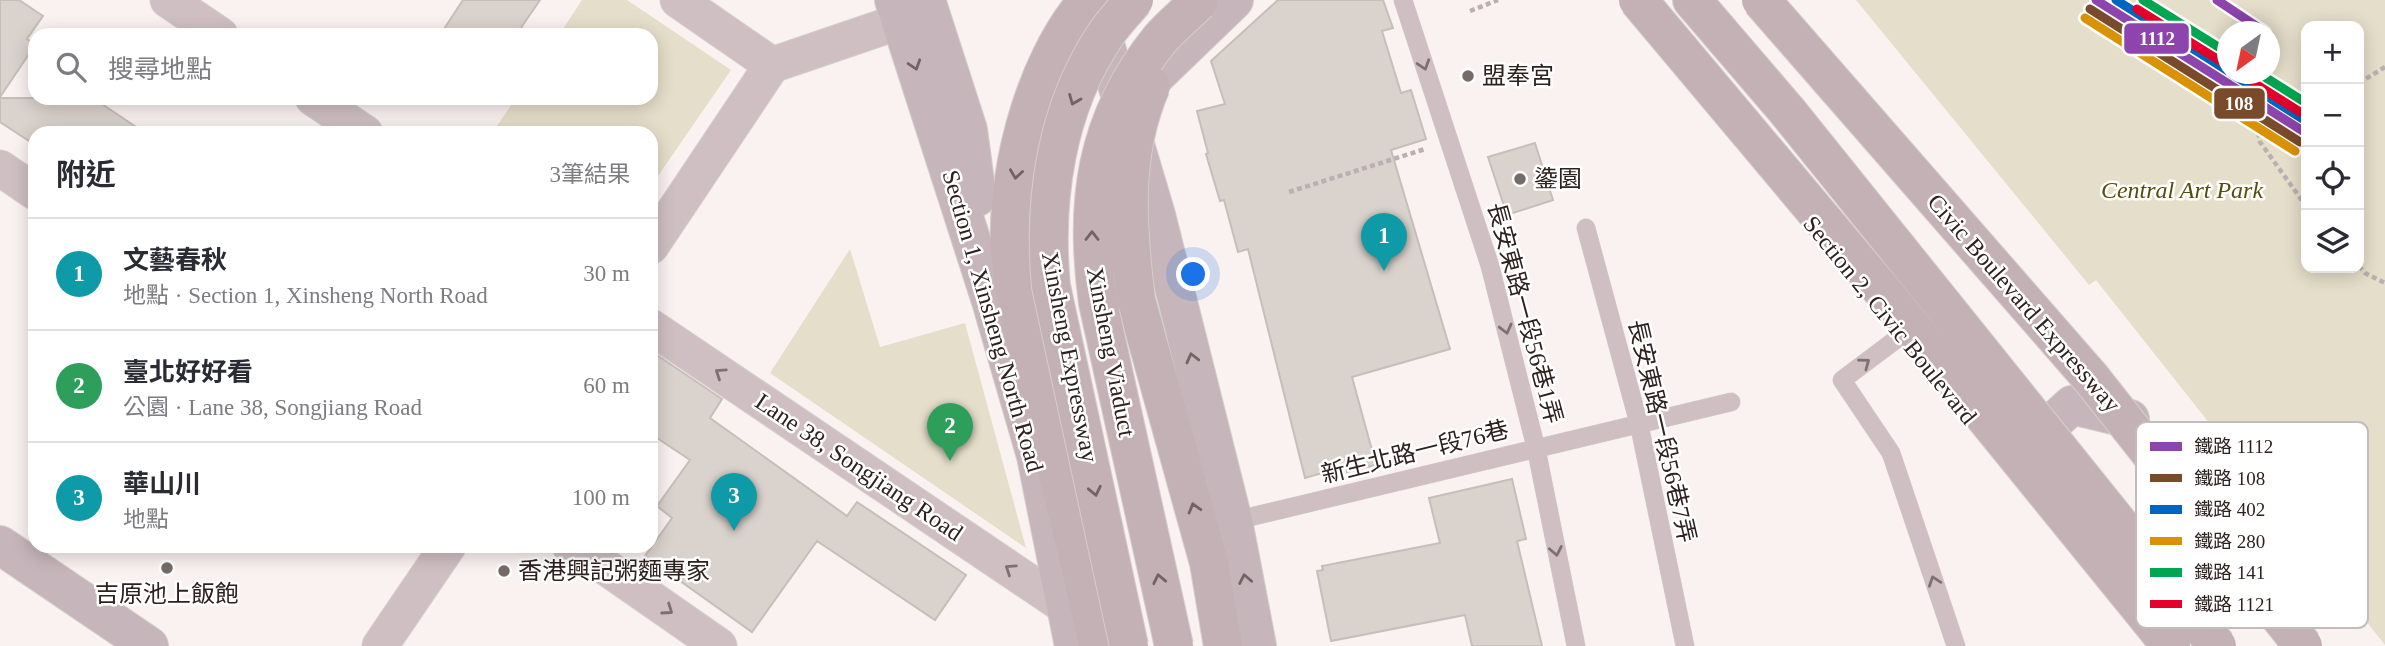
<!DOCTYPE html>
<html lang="zh-TW">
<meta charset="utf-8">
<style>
:root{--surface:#fff;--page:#f7f7f7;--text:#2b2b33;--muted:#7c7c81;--line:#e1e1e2;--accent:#d93025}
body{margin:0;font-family:"Times New Roman","Noto Sans TC",serif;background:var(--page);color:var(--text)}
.controls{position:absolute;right:21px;top:21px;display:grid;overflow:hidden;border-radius:14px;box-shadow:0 4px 18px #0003}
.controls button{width:63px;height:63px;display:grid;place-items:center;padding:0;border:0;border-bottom:2px solid var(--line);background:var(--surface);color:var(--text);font:35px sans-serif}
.compass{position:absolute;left:2217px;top:21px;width:63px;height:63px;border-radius:50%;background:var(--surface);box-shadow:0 4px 18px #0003;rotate:213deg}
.you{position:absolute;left:1194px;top:275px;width:24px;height:24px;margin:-18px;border:5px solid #fff;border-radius:50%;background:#1a73e8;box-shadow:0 0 0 10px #1a73e833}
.badge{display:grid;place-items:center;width:46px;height:46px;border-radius:50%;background:var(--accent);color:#fff;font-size:23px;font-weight:700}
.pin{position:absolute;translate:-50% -58px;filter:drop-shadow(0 2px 4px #0008)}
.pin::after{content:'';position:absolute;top:37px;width:24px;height:21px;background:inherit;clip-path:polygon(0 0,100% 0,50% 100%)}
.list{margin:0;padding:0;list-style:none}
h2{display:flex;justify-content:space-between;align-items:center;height:91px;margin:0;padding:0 28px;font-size:30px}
h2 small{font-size:23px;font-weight:400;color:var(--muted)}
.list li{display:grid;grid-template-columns:46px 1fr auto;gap:21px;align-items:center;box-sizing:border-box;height:112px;padding:0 28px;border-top:2px solid var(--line)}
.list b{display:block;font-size:26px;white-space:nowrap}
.list p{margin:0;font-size:23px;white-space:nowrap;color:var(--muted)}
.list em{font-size:23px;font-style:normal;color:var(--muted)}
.icon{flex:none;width:38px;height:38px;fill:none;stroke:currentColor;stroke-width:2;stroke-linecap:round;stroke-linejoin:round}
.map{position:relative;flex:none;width:2385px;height:646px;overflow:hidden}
.search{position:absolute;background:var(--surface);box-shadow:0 4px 18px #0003;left:28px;top:28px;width:630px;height:77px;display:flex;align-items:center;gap:18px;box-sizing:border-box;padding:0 24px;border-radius:21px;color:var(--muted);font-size:26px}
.panel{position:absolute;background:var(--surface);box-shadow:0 4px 18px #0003;left:28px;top:126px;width:630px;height:427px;border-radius:21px}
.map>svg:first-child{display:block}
.green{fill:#e5deca;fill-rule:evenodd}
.building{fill:#dad2cc;stroke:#c6beb9;stroke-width:2}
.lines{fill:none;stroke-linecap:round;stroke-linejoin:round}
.lane-casing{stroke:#d4cdcb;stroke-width:19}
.street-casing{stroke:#d4cdcb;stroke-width:37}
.secondary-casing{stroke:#d4cdcb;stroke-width:40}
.highway-casing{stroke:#d4cdcb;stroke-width:40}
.path{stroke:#baafb1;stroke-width:4.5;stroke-dasharray:5 3.5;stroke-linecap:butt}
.lane{stroke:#cfbfc3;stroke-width:18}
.street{stroke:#cfbfc3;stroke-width:35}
.secondary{stroke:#c6b5ba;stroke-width:38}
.highway{stroke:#c4b1b6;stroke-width:38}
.highway-bridge-casing{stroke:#d4cdcb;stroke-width:40;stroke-linecap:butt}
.highway-bridge{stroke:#c4b1b6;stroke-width:38}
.rail-1-casing{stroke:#fff;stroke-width:14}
.rail-2-casing{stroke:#fff;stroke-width:14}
.rail-3-casing{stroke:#fff;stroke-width:14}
.rail-4-casing{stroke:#fff;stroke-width:14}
.rail-5-casing{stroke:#fff;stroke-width:14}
.rail-6-casing{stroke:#fff;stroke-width:14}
.rail-1{stroke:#8e44ad;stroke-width:9}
.rail-2{stroke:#7a4b2a;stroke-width:9}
.rail-3{stroke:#0065bd;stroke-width:9}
.rail-4{stroke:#d99205;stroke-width:9}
.rail-5{stroke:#00a651;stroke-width:9}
.rail-6{stroke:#e4002b;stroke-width:9}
.oneway{stroke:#726465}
.oneway2{stroke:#7e7071}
.oneway3{stroke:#726263}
.poi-dot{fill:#756b68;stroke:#fff;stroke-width:2.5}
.labels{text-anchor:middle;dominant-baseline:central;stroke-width:5;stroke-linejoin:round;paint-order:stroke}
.poi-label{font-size:24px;fill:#2e221f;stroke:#fff;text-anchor:start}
.park-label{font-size:24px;font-style:italic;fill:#554d0e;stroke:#fff}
.street-label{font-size:24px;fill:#2e221f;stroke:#fff}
.key{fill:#fff;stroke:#c0bdbc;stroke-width:2}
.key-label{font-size:19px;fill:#2e221f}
.line-badge{stroke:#fff;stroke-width:2.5}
.badge-label{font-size:19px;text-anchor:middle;font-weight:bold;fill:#fff}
</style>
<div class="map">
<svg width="2385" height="646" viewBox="0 0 2385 646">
<rect width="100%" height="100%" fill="#faf2f0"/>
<path class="green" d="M582,0H627L731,70L651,186V133H492L516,98H651V35H559Z
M1856,0H2385V645L2096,280L2089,285ZM2306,26H2359V268H2306ZM2228,32H2270V74H2228Z
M850,249L880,347L965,323L1026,548L770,373Z"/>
<path class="building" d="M0,0H19L43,16L27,39L33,43L31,46L33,48L0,97Z
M463,0H540L516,35H440Z
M1278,0H1383L1393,28L1382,31L1401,93L1411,90L1426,139L1391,150L1450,349L1352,377L1376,465L1347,472L1346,466L1305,478L1248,249L1238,252L1224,200L1220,201L1206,154L1208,153L1197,111L1225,104L1211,61Z
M0,98H93L145,133H35V145L0,122Z
M1535,143L1553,200L1507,215L1488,157Z
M651,351L722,399L710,418L847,516L857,502L966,575L935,620L817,541L752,632L645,556L672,518L657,506L690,460L651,434Z
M1512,479L1526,539L1517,541L1542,646H1472L1465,615L1331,641L1317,571L1323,570L1322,566L1440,543L1429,498Z"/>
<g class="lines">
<defs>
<path id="lane" d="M1403,0L1490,266L1536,448L1576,646
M1586,228L1639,424L1685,646
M1902,335L1842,380L1891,453L1956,646
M1233,521L1731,402"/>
<path id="street" d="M168,0L220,35
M678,0L772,65
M313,98L365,133
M0,168L35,192
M651,246L772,65L901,21
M651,327L1066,607
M570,546L594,559L719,646
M380,646L448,546"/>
<path id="secondary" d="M894,0L991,301L1036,456L1074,646
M926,0L968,130L977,197
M1096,14L1156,215L1233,521L1257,646
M1124,106L1234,0
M2026,456L2025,448L2072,405L2130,419
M0,545L149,646"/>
<path id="highway" d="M1088,0C1032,63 1001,186 1012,269C1018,316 1030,363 1042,409C1061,488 1082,566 1098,646
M1692,0L1788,112
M1136,300L1209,563L1223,646"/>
</defs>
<use href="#lane" class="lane-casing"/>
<use href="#street" class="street-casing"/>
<use href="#secondary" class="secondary-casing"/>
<use href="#highway" class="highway-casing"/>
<path class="path" d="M2119,0L2195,60L2252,99L2296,104L2306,101
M1470,11L1498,0
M2359,83L2385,67
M2252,99L2260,142L2306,206
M1289,192L1425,149
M2359,266L2365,273L2385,283"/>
<use href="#lane" class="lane"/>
<use href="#street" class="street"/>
<use href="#secondary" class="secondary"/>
<use href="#highway" class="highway"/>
<defs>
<path id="highway-bridge" d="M1638,0L1880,288L2171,646
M1761,0L2091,378L2303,646
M1788,112L2217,646
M1136,300C1127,227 1121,155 1151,86
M1129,646L1051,286C1043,199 1056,108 1106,34C1114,22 1125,11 1134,0
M1174,646L1098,303C1084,203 1095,119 1160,39C1171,26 1186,14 1198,2"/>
</defs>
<use href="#highway-bridge" class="highway-bridge-casing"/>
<use href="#highway-bridge" class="highway-bridge"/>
<defs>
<path id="rail-1" d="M2096,0L2306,133
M2217,0L2265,32"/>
<path id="rail-2" d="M2090,9L2300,142"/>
<path id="rail-3" d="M2116,0L2228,71
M2232,74L2306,121"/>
<path id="rail-4" d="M2085,18L2295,151"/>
<path id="rail-5" d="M2143,0L2228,53
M2260,74L2306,103"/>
<path id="rail-6" d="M2137,9L2222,62
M2254,83L2300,112"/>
</defs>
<use href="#rail-1" class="rail-1-casing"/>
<use href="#rail-2" class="rail-2-casing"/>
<use href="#rail-3" class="rail-3-casing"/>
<use href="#rail-4" class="rail-4-casing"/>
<use href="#rail-5" class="rail-5-casing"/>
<use href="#rail-6" class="rail-6-casing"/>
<use href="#rail-1" class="rail-1"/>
<use href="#rail-2" class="rail-2"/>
<use href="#rail-3" class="rail-3"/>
<use href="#rail-4" class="rail-4"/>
<use href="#rail-5" class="rail-5"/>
<use href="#rail-6" class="rail-6"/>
</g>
<defs><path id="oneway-chevron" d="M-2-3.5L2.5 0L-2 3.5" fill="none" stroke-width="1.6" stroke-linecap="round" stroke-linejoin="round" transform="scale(1.75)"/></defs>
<g class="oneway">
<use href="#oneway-chevron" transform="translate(915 65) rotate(72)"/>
<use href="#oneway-chevron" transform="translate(1192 358) rotate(-104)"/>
<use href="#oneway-chevron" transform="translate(1245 579) rotate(-101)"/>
</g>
<g class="oneway2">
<use href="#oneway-chevron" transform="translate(1424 65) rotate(72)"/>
<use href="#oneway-chevron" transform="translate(1506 329) rotate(76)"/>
<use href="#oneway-chevron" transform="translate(1865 363) rotate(-37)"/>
<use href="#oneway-chevron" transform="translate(720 373) rotate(-146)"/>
<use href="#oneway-chevron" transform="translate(1556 551) rotate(79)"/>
<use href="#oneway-chevron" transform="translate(1010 569) rotate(-146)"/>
<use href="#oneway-chevron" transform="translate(1934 581) rotate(-109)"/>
<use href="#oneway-chevron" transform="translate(668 610) rotate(35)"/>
</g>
<g class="oneway3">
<use href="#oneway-chevron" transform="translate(1074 100) rotate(112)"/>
<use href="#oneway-chevron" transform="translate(1016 174) rotate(98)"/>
<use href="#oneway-chevron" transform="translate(1092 236) rotate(-90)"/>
<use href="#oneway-chevron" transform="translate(1095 491) rotate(78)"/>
<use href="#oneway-chevron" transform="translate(1194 508) rotate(-106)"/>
<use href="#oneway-chevron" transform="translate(1159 579) rotate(-102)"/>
</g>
<g class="poi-dot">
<circle cx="1468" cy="76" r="7"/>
<circle cx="1520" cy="179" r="7"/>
<circle cx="167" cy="568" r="7"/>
<circle cx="504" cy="571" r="7"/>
</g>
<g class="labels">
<g class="poi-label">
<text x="1482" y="76">盟奉宮</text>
<text x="1534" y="179">鍌園</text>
<text x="518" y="571">香港興記粥麵專家</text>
<text x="167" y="594" text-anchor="middle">吉原池上飯飽</text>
</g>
<g class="park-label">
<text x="2182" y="190">Central Art Park</text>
</g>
<g class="street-label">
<text transform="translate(2024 303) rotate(49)">Civic Boulevard Expressway</text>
<text transform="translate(1525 313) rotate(75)">長安東路一段56巷1弄</text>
<text transform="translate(1890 320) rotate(51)">Section 2, Civic Boulevard</text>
<text transform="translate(993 321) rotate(74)">Section 1, Xinsheng North Road</text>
<text transform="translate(1111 352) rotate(79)">Xinsheng Viaduct</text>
<text transform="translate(1070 357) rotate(79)">Xinsheng Expressway</text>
<text transform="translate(1662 431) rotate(77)">長安東路一段56巷7弄</text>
<text transform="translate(1415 452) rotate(-14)">新生北路一段76巷</text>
<text transform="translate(859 467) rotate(34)">Lane 38, Songjiang Road</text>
</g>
</g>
<rect x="2136" y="422" width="232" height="206" rx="10" class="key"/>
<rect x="2150" y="442" width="32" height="9" fill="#8e44ad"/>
<rect x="2150" y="474" width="32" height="8" fill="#7a4b2a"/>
<rect x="2150" y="505" width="32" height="9" fill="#0065bd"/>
<rect x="2150" y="537" width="32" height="8" fill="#d99205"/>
<rect x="2150" y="568" width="32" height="9" fill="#00a651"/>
<rect x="2150" y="600" width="32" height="8" fill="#e4002b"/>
<g class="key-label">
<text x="2194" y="453">鐵路 1112</text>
<text x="2194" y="485">鐵路 108</text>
<text x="2194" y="516">鐵路 402</text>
<text x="2194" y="548">鐵路 280</text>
<text x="2194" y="579">鐵路 141</text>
<text x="2194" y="611">鐵路 1121</text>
</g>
<g class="line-badge">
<rect x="2123" y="22" width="67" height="33" rx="7" fill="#8e44ad"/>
<rect x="2213" y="87" width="53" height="33" rx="7" fill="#7a4b2a"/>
</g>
<g class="badge-label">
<text x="2157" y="45">1112</text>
<text x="2239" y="110">108</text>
</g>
</svg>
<div class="controls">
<button>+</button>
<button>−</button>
<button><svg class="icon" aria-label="locate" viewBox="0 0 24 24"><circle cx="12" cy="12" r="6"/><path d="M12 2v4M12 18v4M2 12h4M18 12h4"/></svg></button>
<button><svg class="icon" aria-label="layers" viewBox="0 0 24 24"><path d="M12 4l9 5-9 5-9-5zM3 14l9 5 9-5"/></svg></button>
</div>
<svg class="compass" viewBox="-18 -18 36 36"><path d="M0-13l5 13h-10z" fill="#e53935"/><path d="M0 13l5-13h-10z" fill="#7c7c81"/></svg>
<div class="you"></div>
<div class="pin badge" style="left:1384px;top:271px;background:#0f9aa8">1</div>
<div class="pin badge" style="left:950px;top:461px;background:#2e9e5b">2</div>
<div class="pin badge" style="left:734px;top:531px;background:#0f9aa8">3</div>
<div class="search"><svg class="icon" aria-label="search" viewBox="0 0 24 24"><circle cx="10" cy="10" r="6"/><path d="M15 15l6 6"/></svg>搜尋地點</div>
<section class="panel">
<h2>附近<small>3筆結果</small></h2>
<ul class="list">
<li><span class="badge" style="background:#0f9aa8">1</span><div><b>文藝春秋</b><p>地點 · Section 1, Xinsheng North Road</p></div><em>30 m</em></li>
<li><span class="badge" style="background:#2e9e5b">2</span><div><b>臺北好好看</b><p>公園 · Lane 38, Songjiang Road</p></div><em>60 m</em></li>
<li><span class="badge" style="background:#0f9aa8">3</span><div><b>華山川</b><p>地點</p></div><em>100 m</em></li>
</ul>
</section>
</div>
